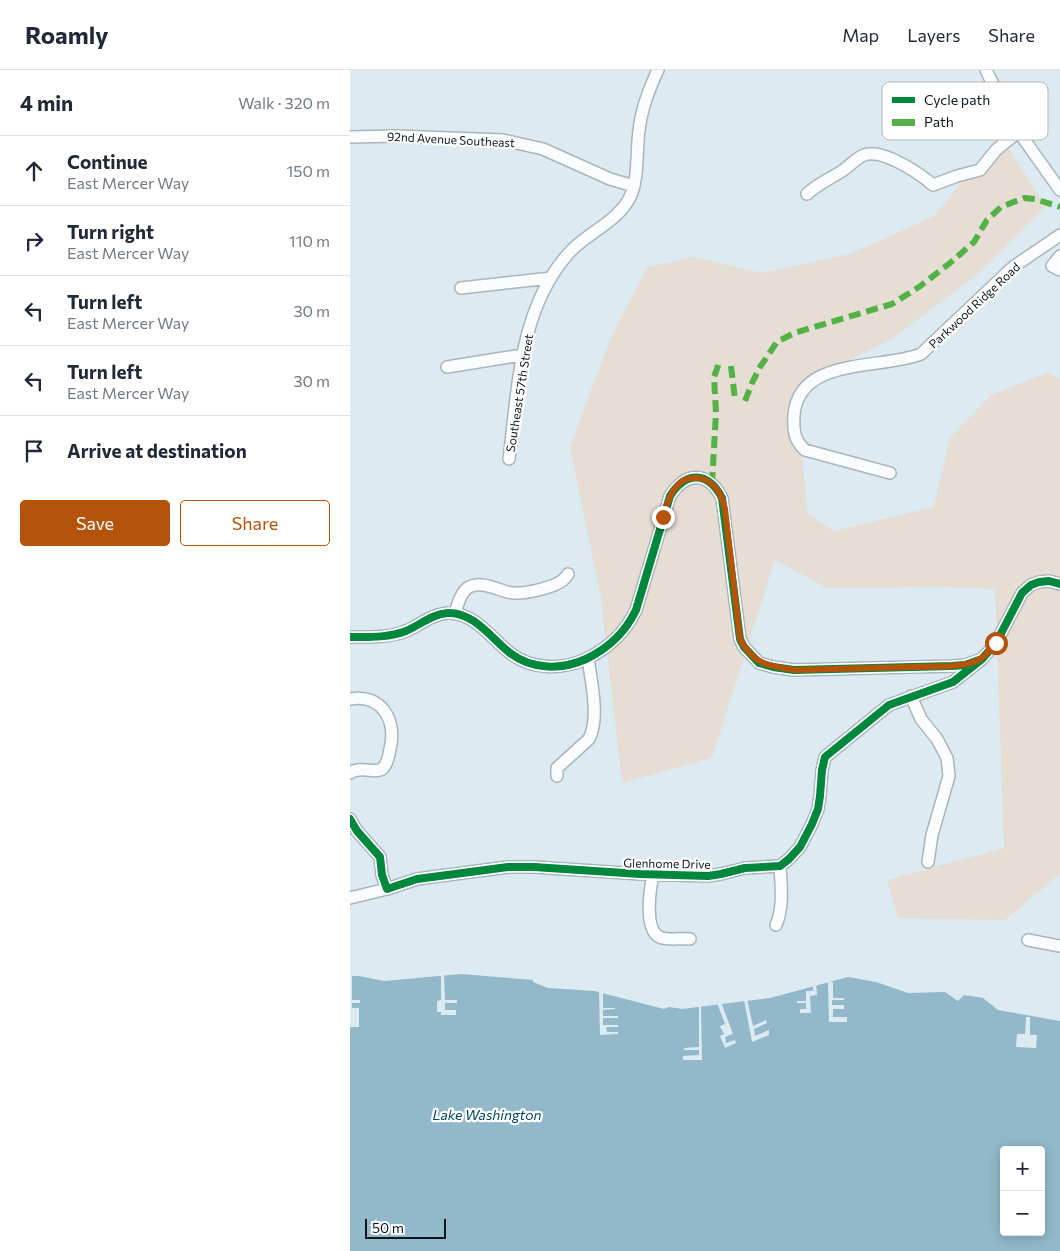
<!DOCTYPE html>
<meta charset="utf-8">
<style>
:root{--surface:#fff;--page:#f2f2f3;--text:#1f2937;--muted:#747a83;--line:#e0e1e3;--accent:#b45309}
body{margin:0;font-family:Commissioner,sans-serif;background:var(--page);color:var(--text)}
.controls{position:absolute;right:15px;bottom:15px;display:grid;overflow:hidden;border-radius:5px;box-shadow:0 2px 12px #0003}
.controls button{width:45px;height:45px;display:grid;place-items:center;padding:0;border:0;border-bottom:1px solid var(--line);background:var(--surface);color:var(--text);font:25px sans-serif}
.scale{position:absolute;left:15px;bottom:12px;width:81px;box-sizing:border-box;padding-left:5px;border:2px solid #0c151a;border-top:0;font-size:14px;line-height:18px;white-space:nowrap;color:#0c151a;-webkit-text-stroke:4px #fff;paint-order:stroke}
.stop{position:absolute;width:15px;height:15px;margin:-11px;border:4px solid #b45309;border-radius:50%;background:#fff}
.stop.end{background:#b45309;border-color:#fff;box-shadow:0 1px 5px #0008}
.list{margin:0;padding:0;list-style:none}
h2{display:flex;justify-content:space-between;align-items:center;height:65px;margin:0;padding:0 20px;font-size:21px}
h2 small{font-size:16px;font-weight:400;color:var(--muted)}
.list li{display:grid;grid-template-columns:32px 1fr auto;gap:15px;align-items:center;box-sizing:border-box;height:70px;padding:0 20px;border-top:1px solid var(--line)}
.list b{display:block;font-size:19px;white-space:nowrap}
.list p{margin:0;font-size:16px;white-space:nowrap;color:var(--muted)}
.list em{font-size:16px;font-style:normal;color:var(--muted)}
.actions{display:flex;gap:10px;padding:15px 20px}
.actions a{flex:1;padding:11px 0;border:1px solid var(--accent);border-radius:5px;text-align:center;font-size:18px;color:var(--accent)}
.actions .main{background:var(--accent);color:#fff}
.icon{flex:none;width:28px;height:28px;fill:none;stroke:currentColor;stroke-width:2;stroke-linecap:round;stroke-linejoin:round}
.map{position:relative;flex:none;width:710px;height:1181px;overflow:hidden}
header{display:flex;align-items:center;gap:30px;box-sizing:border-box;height:70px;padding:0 25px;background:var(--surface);border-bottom:1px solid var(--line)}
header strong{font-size:24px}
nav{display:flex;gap:28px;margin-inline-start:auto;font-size:18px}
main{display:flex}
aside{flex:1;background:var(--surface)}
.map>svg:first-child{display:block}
.green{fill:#e6ded5}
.water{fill:#92b8c9;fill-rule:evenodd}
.pier{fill:#dceaf2}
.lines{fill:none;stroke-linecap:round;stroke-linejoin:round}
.minor-casing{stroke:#aab5bb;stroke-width:14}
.minor{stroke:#fafcfd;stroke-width:11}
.quiet{stroke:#54b145;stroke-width:6;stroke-dasharray:12 6;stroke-linecap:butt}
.cycleway-casing{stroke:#fff;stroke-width:11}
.cycleway{stroke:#00873e;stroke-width:8}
.route{stroke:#b45309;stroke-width:6}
.labels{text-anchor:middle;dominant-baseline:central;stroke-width:4.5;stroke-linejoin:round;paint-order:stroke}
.street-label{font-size:12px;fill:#0c151a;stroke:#fff}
.water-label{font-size:14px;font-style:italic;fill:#00475d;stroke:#fff}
.key{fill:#fff;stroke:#b6b9ba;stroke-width:1}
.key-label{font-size:14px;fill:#0c151a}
</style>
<header>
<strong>Roamly</strong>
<nav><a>Map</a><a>Layers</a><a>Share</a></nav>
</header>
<main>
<aside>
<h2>4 min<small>Walk · 320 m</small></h2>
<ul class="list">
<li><svg class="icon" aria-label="ahead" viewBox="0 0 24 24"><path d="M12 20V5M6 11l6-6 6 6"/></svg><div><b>Continue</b><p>East Mercer Way</p></div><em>150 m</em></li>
<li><svg class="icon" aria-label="right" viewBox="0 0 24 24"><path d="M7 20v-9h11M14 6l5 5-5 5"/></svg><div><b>Turn right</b><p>East Mercer Way</p></div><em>110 m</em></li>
<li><svg class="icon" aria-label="left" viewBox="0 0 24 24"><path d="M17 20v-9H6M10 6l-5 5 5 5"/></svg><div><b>Turn left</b><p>East Mercer Way</p></div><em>30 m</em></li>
<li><svg class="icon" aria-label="left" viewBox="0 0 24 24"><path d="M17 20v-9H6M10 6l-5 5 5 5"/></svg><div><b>Turn left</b><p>East Mercer Way</p></div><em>30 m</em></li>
<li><svg class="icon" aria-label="arrive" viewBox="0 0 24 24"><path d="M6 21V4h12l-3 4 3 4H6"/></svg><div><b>Arrive at destination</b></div></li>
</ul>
<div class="actions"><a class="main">Save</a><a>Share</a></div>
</aside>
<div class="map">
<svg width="710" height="1181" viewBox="0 0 710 1181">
<rect width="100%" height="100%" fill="#dceaf2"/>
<path class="green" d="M651,66L696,137L624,207L542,269L469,304L446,332L458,444L484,461L584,437L600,367L641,325L699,302L710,310V804L655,850L548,848L537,810L654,778L645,519L589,517L477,518L425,490L362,688L272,713L251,528L220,377L260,269L297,197L344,187L412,203L500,184L584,146Z"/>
<path class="water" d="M111,904L183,910V912L198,918L244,921L314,939L319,937L332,939L420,928L498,907L526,912L558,923L595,922L608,931L614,925L633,928L648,940L710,951V1181H0V906H9L34,911ZM654,1080H691V1162H654Z"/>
<path class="pier" d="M0,904H2V930H10V933H2V938H9V957H0Z
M91,904H94L95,930H107V933H95V940H106V945H91V942H87V931L91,930Z
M478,912H483V928H494V930H482V935H494V939H483V947H497V952H479Z
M466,913L467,925L460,926L461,943H450V939H456V933H447V931H456V921H463V914Z
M249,920L253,921V938H265V939L253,940V946H268V948H253V955H268V957H256L257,962H268V964L250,965Z
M397,929L403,956L416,950L417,953L404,959L405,966L419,960V965L402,972L394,930Z
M371,932L383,964L375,967L376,973L385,970L386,973L375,978L370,966L374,964L370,956L375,954L367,933Z
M349,935H351L352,990H333V986L349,985V980H334V978L349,977Z
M676,947H680V965H687L686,978L666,977L667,964H675Z"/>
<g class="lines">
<defs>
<path id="minor" d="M636,0L661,51L710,120
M0,67L48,66L153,70L193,79L260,109L284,116
M457,124C467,114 480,109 492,101C500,96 506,88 514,85C532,78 569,103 583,115L607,106L630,100L646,80L669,61
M710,186L702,196L710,200
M111,218L201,208
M97,297L172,285
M159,389C168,319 169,240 218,184C236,163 265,154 279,129C289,112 286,81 289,61C291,40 299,19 308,0
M540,403L455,380C444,370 443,360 444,345C449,286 531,300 571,284L663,197L710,165
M105,544C110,523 116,509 142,517C149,519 157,523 164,523C176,524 205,517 213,510C215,508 217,506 218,504
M0,567C19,567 38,568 56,561C70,555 82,544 98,543C124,542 142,569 160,583C182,600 212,600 236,589C259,578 275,563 286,540L320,426C336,401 358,401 372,428L390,569L394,577L409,593L423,597L444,600L602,596L615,595L632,589
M561,626L571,649L587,669L597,688L599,706L582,765L578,792
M0,629C32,623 47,651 40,679C39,685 38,693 33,698C26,705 11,695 0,703
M207,706V698L239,669C250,648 241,611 238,588
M0,749L7,761L30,787L32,805L37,819L67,809L158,797H184L290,804L358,806L371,804L395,798L430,796L439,789L450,777L462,754L468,739L470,726L472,700L475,687L539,635L603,612L632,589L646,573L672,523L681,515L689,512L699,511L710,514
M303,805C300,819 293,863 312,868C320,870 332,868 340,869
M0,828L37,819
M426,855C434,837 431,815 430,796
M678,870L710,876"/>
</defs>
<use href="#minor" class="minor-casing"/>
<use href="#minor" class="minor"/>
<path class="quiet" d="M381,296L385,329
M395,331L402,313L410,297L427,272L444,263L542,234L569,217L600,193L624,172L637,150L651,137L674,128L685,129L710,137
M362,414L366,343L364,307L369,293"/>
<defs>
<path id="cycleway" d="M0,567C19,567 38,568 56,561C70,555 82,544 98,543C124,542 142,569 160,583C182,600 212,600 236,589C259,578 275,563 286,540L320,426C336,401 358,401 372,428L390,569L394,577L409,593L423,597L444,600L602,596L615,595L632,589
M0,749L7,761L30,787L32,805L37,819L67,809L158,797H184L290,804L358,806L371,804L395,798L430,796L439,789L450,777L462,754L468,739L470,726L472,700L475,687L539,635L603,612L632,589L646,573L672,523L681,515L689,512L699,511L710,514"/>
</defs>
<use href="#cycleway" class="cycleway-casing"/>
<use href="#cycleway" class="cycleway"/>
</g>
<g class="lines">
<path class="route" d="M313,447C316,437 319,426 325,418C337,403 358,405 368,421C372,426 373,433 375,439L390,569C403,594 418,596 444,600L602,596C625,594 632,591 646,573"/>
</g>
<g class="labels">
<g class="street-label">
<text transform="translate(101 69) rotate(3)">92nd Avenue Southeast</text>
<text transform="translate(624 235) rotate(-43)">Parkwood Ridge Road</text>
<text transform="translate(169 323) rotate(-81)">Southeast 57th Street</text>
<text transform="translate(317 793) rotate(1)">Glenhome Drive</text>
</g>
<g class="water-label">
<text x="137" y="1044">Lake Washington</text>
</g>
</g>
<rect x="532" y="12" width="166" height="58" rx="8" class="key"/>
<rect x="542" y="27" width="23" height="6" fill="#00873e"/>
<rect x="542" y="49" width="23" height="7" fill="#54b145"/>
<g class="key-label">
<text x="574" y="35">Cycle path</text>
<text x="574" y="57">Path</text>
</g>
</svg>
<div class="controls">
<button>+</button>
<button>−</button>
</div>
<div class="scale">50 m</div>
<div class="stop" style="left:646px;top:573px"></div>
<div class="stop end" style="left:313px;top:447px"></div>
</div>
</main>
